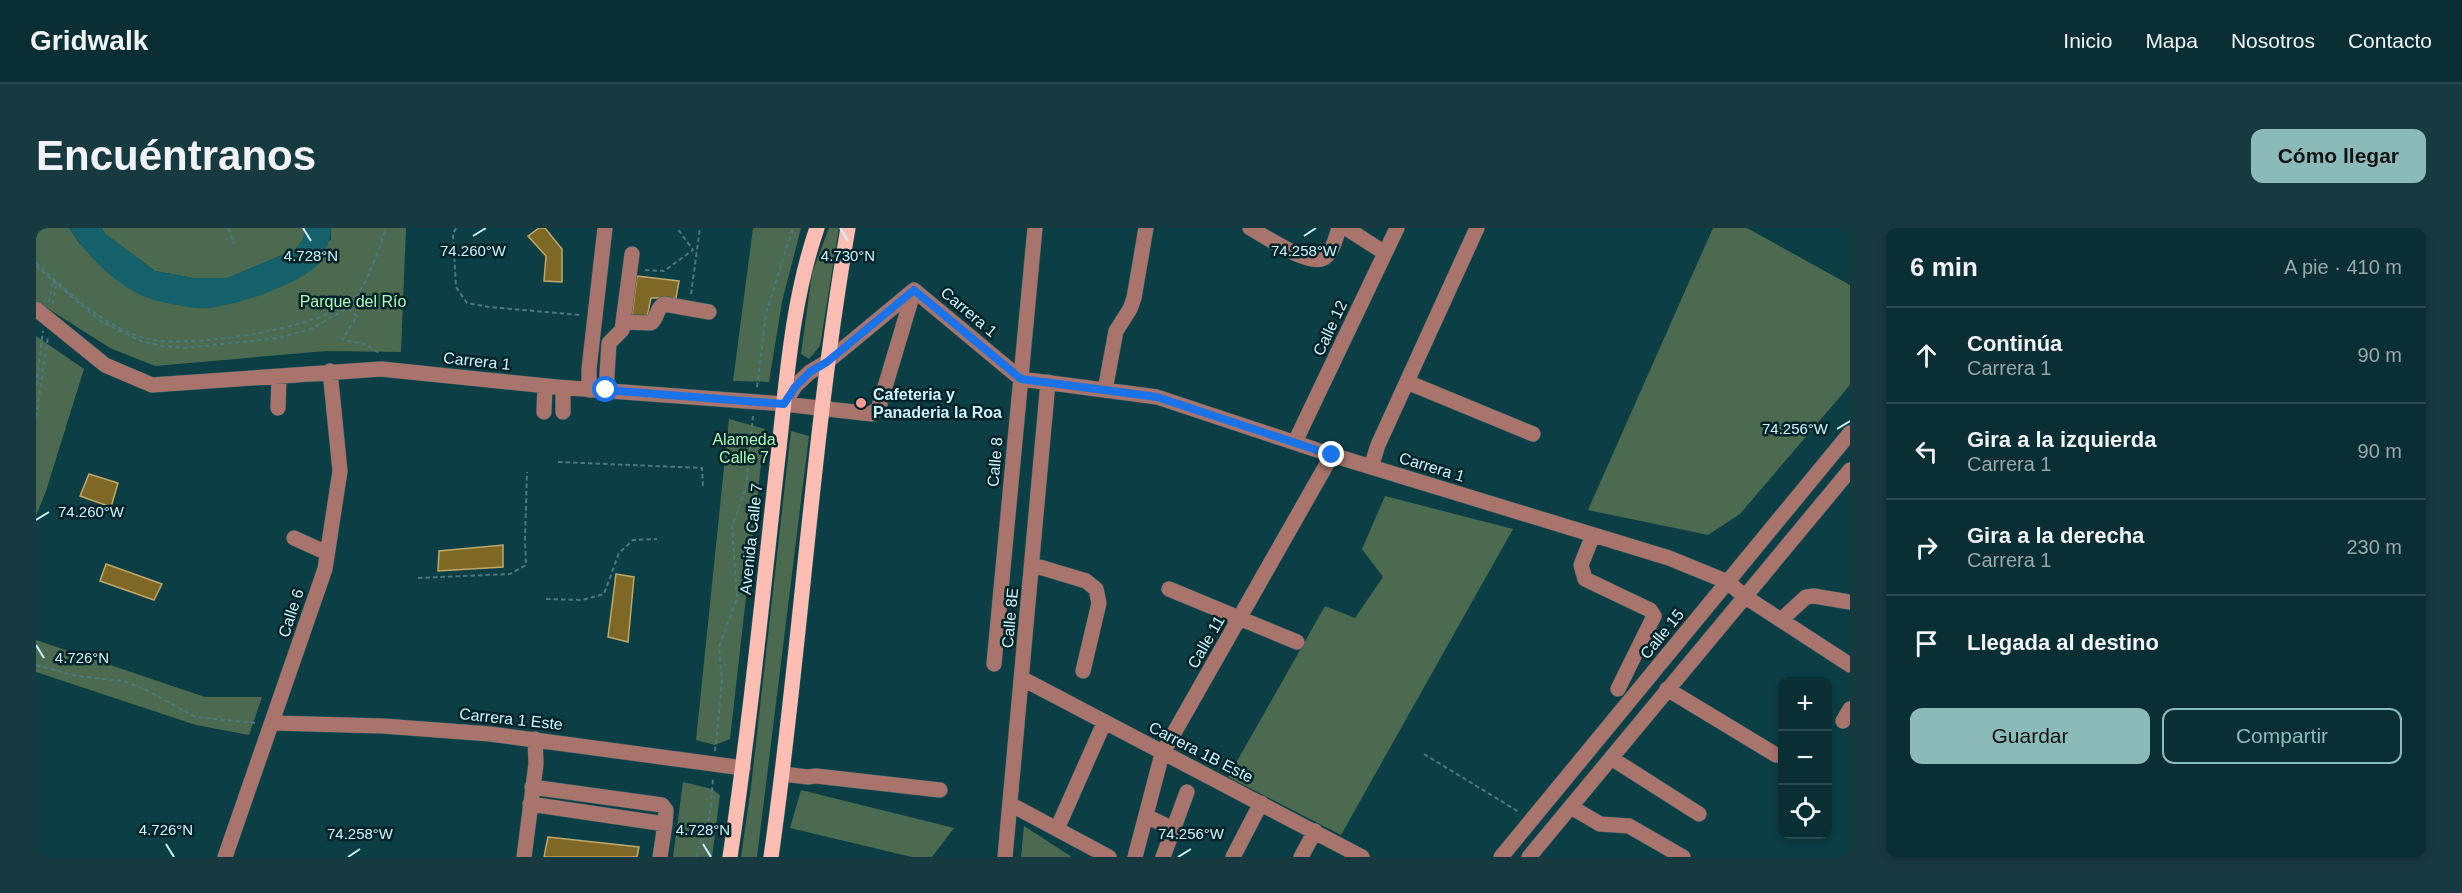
<!DOCTYPE html>
<html lang="es">
<meta charset="utf-8">
<style>
:root{--surface:#092e34;--page:#173a40;--text:#f1f3f6;--muted:#99a8ac;--line:#294a4f;--accent:#8bbbb9}
body{margin:0;font-family:Helvetica,sans-serif;background:var(--page);color:var(--text)}
.controls{position:absolute;right:18px;bottom:18px;display:grid;overflow:hidden;border-radius:12px;box-shadow:0 3px 9px #0003}
.controls button{width:54px;height:54px;display:grid;place-items:center;padding:0;border:0;border-bottom:2px solid var(--line);background:var(--surface);color:var(--text);font:30px sans-serif}
.stop{position:absolute;width:18px;height:18px;margin:-14px;border:4px solid #1a73e8;border-radius:50%;background:#fff}
.stop.end{background:#1a73e8;border-color:#fff;box-shadow:0 2px 6px #0008}
.list{margin:0;padding:0;list-style:none}
h2{display:flex;justify-content:space-between;align-items:center;height:78px;margin:0;padding:0 24px;font-size:26px}
h2 small{font-size:20px;font-weight:400;color:var(--muted)}
.list li{display:grid;grid-template-columns:39px 1fr auto;gap:18px;align-items:center;box-sizing:border-box;height:96px;padding:0 24px;border-top:2px solid var(--line)}
.list b{display:block;font-size:22px;white-space:nowrap}
.list p{margin:0;font-size:20px;white-space:nowrap;color:var(--muted)}
.list em{font-size:20px;font-style:normal;color:var(--muted)}
.actions{display:flex;gap:12px;padding:18px 24px}
.actions a{flex:1;padding:14px 0;border:2px solid var(--accent);border-radius:12px;text-align:center;font-size:21px;color:var(--accent)}
.actions .main{background:var(--accent);color:#111}
.icon{flex:none;width:33px;height:33px;fill:none;stroke:currentColor;stroke-width:2;stroke-linecap:round;stroke-linejoin:round}
.map{position:relative;flex:none;width:1814px;height:629px;overflow:hidden;border-radius:12px}
header{display:flex;align-items:center;gap:36px;box-sizing:border-box;height:84px;padding:0 30px;background:var(--surface);border-bottom:2px solid var(--line)}
header strong{font-size:28px}
nav{display:flex;gap:33px;margin-inline-start:auto;font-size:21px}
.intro{display:flex;align-items:center;justify-content:space-between;box-sizing:border-box;height:144px;padding:0 36px}
h1{margin:0;font-size:42px}
.button{padding:15px 27px;border-radius:12px;background:var(--accent);color:#111;font-size:21px;font-weight:700}
main{display:flex;gap:36px;padding:0 36px}
aside{flex:1;background:var(--surface);border-radius:12px;box-shadow:0 3px 9px #0003}
.map>svg:first-child{display:block}
.green{fill:#4b6a4f}
.water{fill:#15616b}
.building{fill:#7f6725;stroke:#c0a86a;stroke-width:1.5}
.lines{fill:none;stroke-linecap:round;stroke-linejoin:round}
.minor-casing{stroke:#2b5b62;stroke-width:16}
.major-casing{stroke:#2b5b62;stroke-width:16}
.path{stroke:#4a7980;stroke-width:2;stroke-dasharray:4.5 3;stroke-linecap:butt}
.minor{stroke:#a8746c;stroke-width:15}
.major{stroke:#fdbdb3;stroke-width:15}
.route{stroke:#1a73e8;stroke-width:8}
.ticks{fill:none;stroke:#ccf5fb;stroke-width:2}
.poi-dot{fill:#f59c90;stroke:#002329;stroke-width:2}
.labels{text-anchor:middle;dominant-baseline:central;stroke-width:5;stroke-linejoin:round;paint-order:stroke}
.park-label{font-size:16px;fill:#abfab8;stroke:#002329}
.street-label{font-size:16px;fill:#ccf5fb;stroke:#002329}
.poi-label{font-size:16px;font-weight:bold;fill:#ccf5fb;stroke:#002329;text-anchor:start}
.ticks-label{font-size:15px;text-anchor:middle;fill:#ccf5fb;stroke:#002329;stroke-width:5;stroke-linejoin:round;paint-order:stroke}
</style>
<header>
<strong>Gridwalk</strong>
<nav><a>Inicio</a><a>Mapa</a><a>Nosotros</a><a>Contacto</a></nav>
</header>
<div class="intro"><h1>Encuéntranos</h1><a class="button">Cómo llegar</a></div>
<main>
<div class="map">
<svg width="1814" height="629" viewBox="0 0 1814 629">
<rect width="100%" height="100%" fill="#0c3e45"/>
<path class="green" d="M0,0H33L44,16L132,74L295,12V0H370L365,124L290,123L119,138L74,120L0,73Z
M66,0H270L267,11L260,21L192,50H157L119,43L69,6Z
M717,0H765L746,74L733,154L697,153Z
M793,0H803L784,118L773,131L765,126L776,45Z
M1677,0H1711L1814,57V157L1704,286L1672,307L1552,282Z
M0,108L48,141L10,263L0,288Z
M693,191L729,201L694,511L679,517L660,512Z
M755,203L773,208L721,629H705L715,559Z
M1349,268L1477,301L1305,607L1192,549L1289,378L1319,390L1347,349L1326,321Z
M0,412L169,469H226L213,507L160,497L0,444Z
M647,554L676,561L684,567L676,629H637Z
M765,562L918,600L896,629H876L754,600Z
M988,598L1036,629H985Z"/>
<path class="water" d="M33,0H66L69,6L119,43L157,50H192L260,21L267,11L270,0H295C295,13 288,32 277,41C252,60 206,75 174,80C159,82 121,74 107,68C76,54 51,27 33,0Z"/>
<path class="building" d="M503,0H509L526,21V54L508,53L510,28L492,8Z
M601,48L643,53L640,70H615L611,89L596,88Z
M53,246L82,255L75,279L44,268Z
M467,317V339L402,343L403,323Z
M70,336L126,356L118,372L64,353Z
M580,346L598,349L592,414L572,409Z
M512,609L603,619L601,629H508Z"/>
<g class="lines">
<defs>
<path id="minor" d="M1214,0C1229,8 1273,39 1288,30C1297,24 1300,9 1303,0
M1310,0L1349,25
M0,81L69,137L116,157L345,141L521,159L748,176L836,186L843,179L878,62
M587,94L615,95C622,90 620,80 628,76L673,84
M1371,154L1497,206
M527,160V184
M553,162V141L569,0
M1069,162L1080,103L1094,81L1098,70L1110,0
M570,163L573,115L586,102L596,26
M748,176L759,158L774,144L791,134L878,62L985,151L1121,169L1296,227L1633,330L1692,354L1708,368L1814,437
M242,180L243,149
M508,184L509,158
M1259,214L1361,0
M1335,239L1342,217L1441,0
M1557,307L1545,337L1549,351L1614,382L1618,388L1582,461
M258,310L291,325
M997,337L1050,353L1060,361L1063,375L1047,443
M1133,361L1261,414
M1745,392L1770,369L1778,368L1814,374
M958,436L999,0
M987,451L1326,629
M1631,461L1740,527
M1807,493L1814,481
M237,495L347,498L454,506L707,540
M1575,530L1663,586
M747,546L772,549L780,548L904,562
M494,576L629,596L630,582L626,577L496,559
M974,576L1073,629
M1535,579L1564,596L1593,598L1647,629
M1110,588L1137,601
M1021,601L1068,495
M189,629L289,341L304,243L294,143
M488,629L500,536L499,511
M624,629L629,596
M969,629L1012,154
M1099,629L1126,526L1296,227
M1127,629L1151,564
M1197,629L1225,575
M1265,629L1279,603
M1465,629L1814,205
M1493,629L1814,242"/>
<path id="major" d="M694,629C713,502 726,374 740,246C750,164 754,78 781,0
M735,629C765,420 776,208 812,0"/>
</defs>
<use href="#minor" class="minor-casing"/>
<use href="#major" class="major-casing"/>
<path class="path" d="M192,0L198,16
M420,0L417,6L420,59L431,75L453,79L544,87
M0,35C32,64 65,97 108,110C148,122 288,101 318,70C330,59 345,16 350,0
M0,38L64,93L105,113L126,118L150,120L242,110L275,101L311,80L321,88L306,112L329,116L345,126
M609,42L628,43L657,22L641,0
M655,66L664,0
M13,74L17,53
M17,76L20,58
M0,157L7,103
M721,159L730,85L757,0
M0,189L12,109
M522,234L666,240L667,260
M382,350L474,346L490,337L489,311L491,244
M510,371L546,372L568,366L583,325L597,312L621,311
M0,437L41,448L87,453L106,460L160,489L220,495
M679,523L686,454L683,419L701,370L696,299L710,260L717,188
M1388,526L1483,584
M660,629L674,587L677,550"/>
<use href="#minor" class="minor"/>
<use href="#major" class="major"/>
</g>
<g class="lines">
<path class="route" d="M570,162L748,176L759,159L774,144L791,134L878,62L985,151L1121,169L1296,227"/>
</g>
<path class="ticks" d="M267,0L275,13M804,0L812,13M437,8L450,0M1268,8L1280,0M1801,201L1814,193M0,292L13,284M0,417L8,430M130,616L138,629M667,616L675,629M312,629L324,621M1142,629L1155,621"/>
<circle class="poi-dot" cx="825" cy="175" r="6"/>
<g class="labels">
<g class="park-label">
<text x="317" y="73">Parque del Río</text>
<text x="708" y="211">Alameda<tspan x="708" dy="18">Calle 7</tspan></text>
</g>
<g class="street-label">
<text transform="translate(933 84) rotate(40)">Carrera 1</text>
<text transform="translate(1294 100) rotate(-65)">Calle 12</text>
<text transform="translate(441 133) rotate(6)">Carrera 1</text>
<text transform="translate(959 234) rotate(-85)">Calle 8</text>
<text transform="translate(1396 239) rotate(17)">Carrera 1</text>
<text transform="translate(715 311) rotate(-84)">Avenida Calle 7</text>
<text transform="translate(255 385) rotate(-72)">Calle 6</text>
<text transform="translate(974 390) rotate(-85)">Calle 8E</text>
<text transform="translate(1626 406) rotate(-51)">Calle 15</text>
<text transform="translate(1170 414) rotate(-60)">Calle 11</text>
<text transform="translate(475 491) rotate(6)">Carrera 1 Este</text>
<text transform="translate(1165 524) rotate(27)">Carrera 1B Este</text>
</g>
<g class="poi-label">
<text x="837" y="166">Cafeteria y<tspan x="837" dy="18">Panaderia la Roa</tspan></text>
</g>
</g>
<g class="ticks-label">
<text x="437" y="28">74.260°W</text>
<text x="1268" y="28">74.258°W</text>
<text x="275" y="33">4.728°N</text>
<text x="812" y="33">4.730°N</text>
<text x="1759" y="206">74.256°W</text>
<text x="55" y="289">74.260°W</text>
<text x="46" y="435">4.726°N</text>
<text x="130" y="607">4.726°N</text>
<text x="667" y="607">4.728°N</text>
<text x="324" y="611">74.258°W</text>
<text x="1155" y="611">74.256°W</text>
</g>
</svg>
<div class="controls">
<button>+</button>
<button>−</button>
<button><svg class="icon" aria-label="locate" viewBox="0 0 24 24"><circle cx="12" cy="12" r="6"/><path d="M12 2v4M12 18v4M2 12h4M18 12h4"/></svg></button>
</div>
<div class="stop" style="left:570px;top:162px"></div>
<div class="stop end" style="left:1296px;top:227px"></div>
</div>
<aside>
<h2>6 min<small>A pie · 410 m</small></h2>
<ul class="list">
<li><svg class="icon" aria-label="ahead" viewBox="0 0 24 24"><path d="M12 20V5M6 11l6-6 6 6"/></svg><div><b>Continúa</b><p>Carrera 1</p></div><em>90 m</em></li>
<li><svg class="icon" aria-label="left" viewBox="0 0 24 24"><path d="M17 20v-9H6M10 6l-5 5 5 5"/></svg><div><b>Gira a la izquierda</b><p>Carrera 1</p></div><em>90 m</em></li>
<li><svg class="icon" aria-label="right" viewBox="0 0 24 24"><path d="M7 20v-9h11M14 6l5 5-5 5"/></svg><div><b>Gira a la derecha</b><p>Carrera 1</p></div><em>230 m</em></li>
<li><svg class="icon" aria-label="arrive" viewBox="0 0 24 24"><path d="M6 21V4h12l-3 4 3 4H6"/></svg><div><b>Llegada al destino</b></div></li>
</ul>
<div class="actions"><a class="main">Guardar</a><a>Compartir</a></div>
</aside>
</main>
